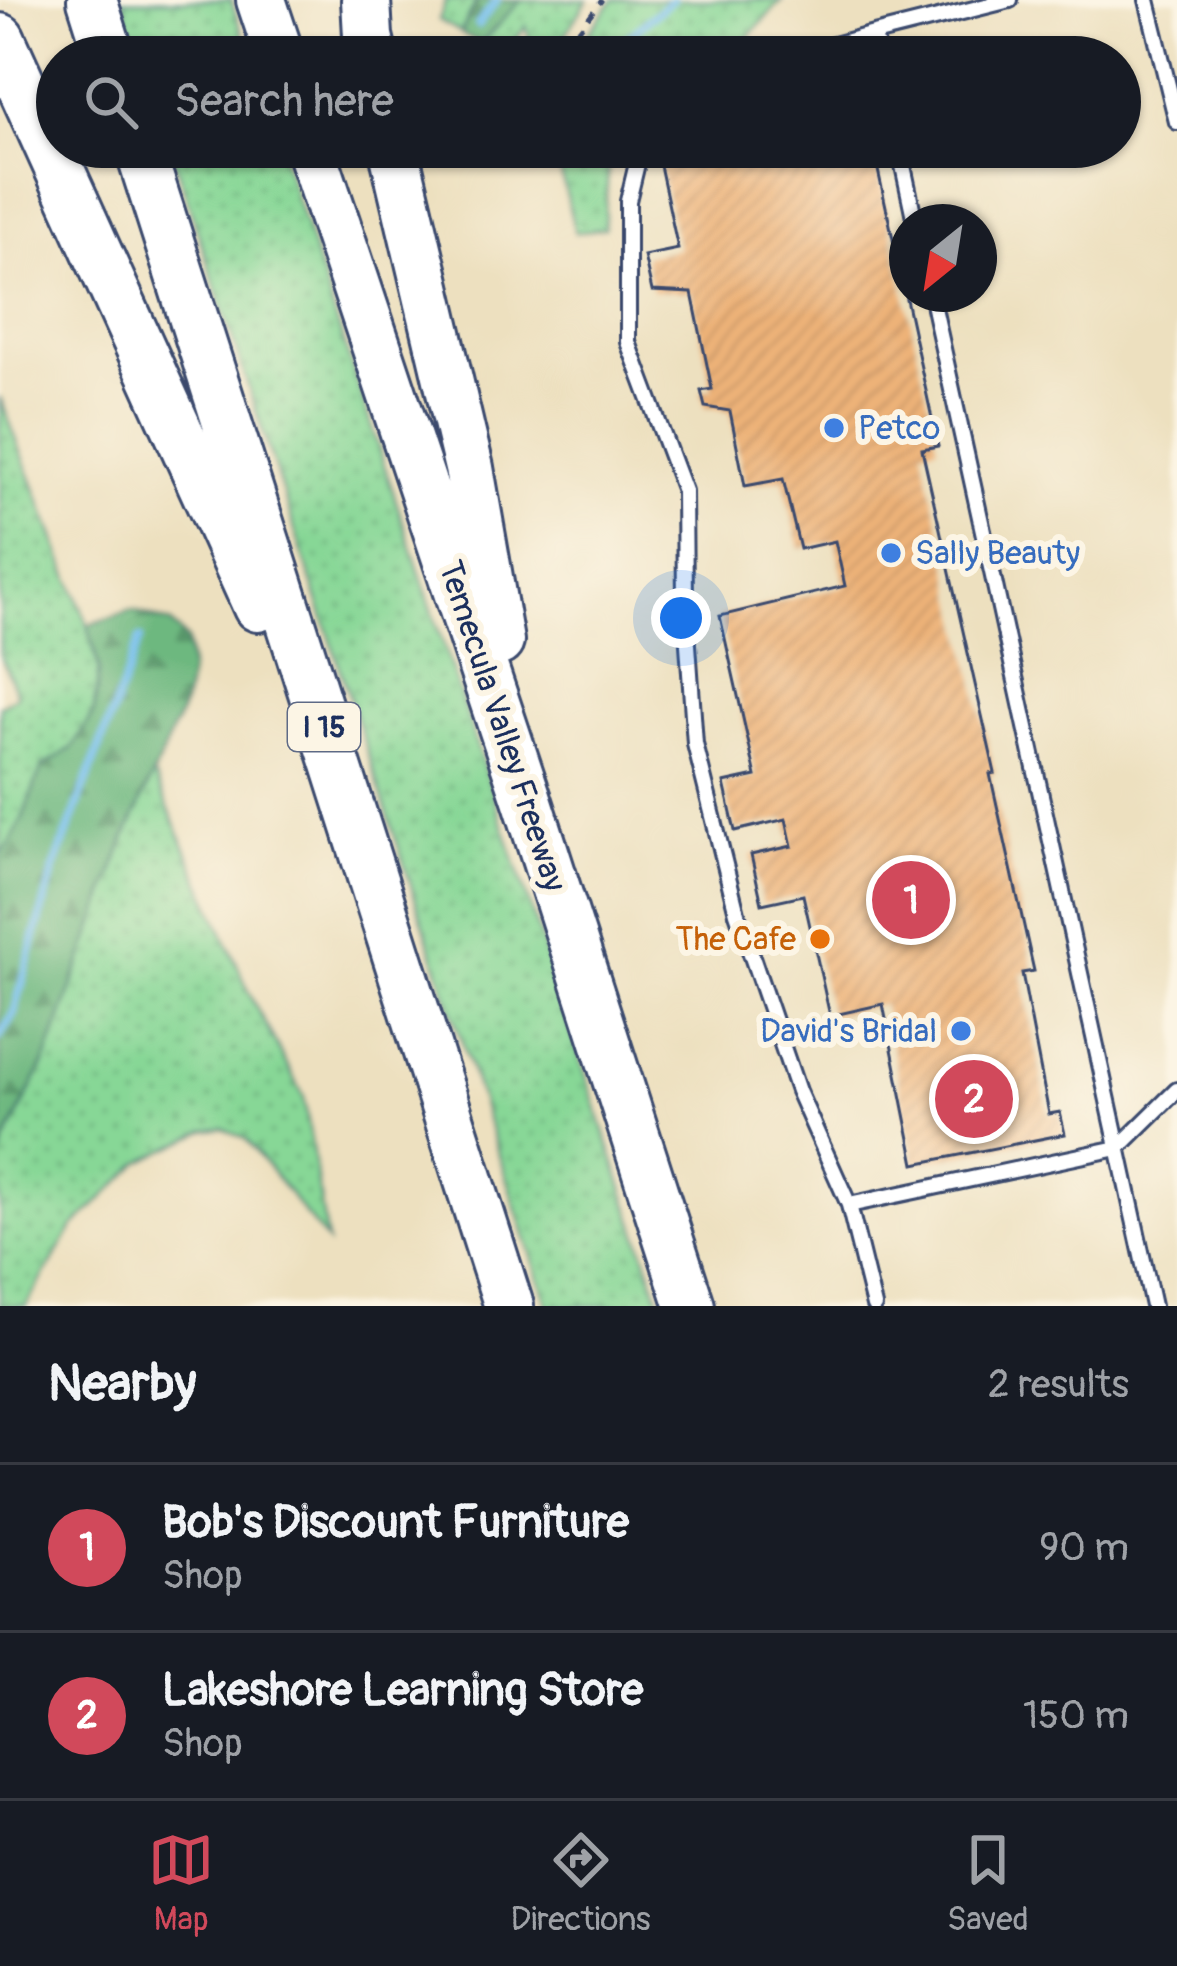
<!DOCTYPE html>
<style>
:root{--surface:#171b24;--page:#242831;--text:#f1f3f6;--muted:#9ea1a6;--line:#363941;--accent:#d1495b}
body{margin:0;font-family:Pangolin,sans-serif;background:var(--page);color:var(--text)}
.compass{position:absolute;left:889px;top:204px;width:108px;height:108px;border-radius:50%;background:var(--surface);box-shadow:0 3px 9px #0004;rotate:210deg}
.you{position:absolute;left:681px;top:618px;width:42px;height:42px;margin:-30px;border:9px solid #fff;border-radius:50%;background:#1a73e8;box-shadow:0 0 0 18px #1a73e833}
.badge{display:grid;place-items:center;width:78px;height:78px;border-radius:50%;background:var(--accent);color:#fff;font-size:39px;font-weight:700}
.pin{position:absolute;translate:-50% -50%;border:6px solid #fff;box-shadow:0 3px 12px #0006}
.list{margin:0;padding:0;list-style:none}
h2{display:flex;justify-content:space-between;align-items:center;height:156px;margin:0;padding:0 48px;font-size:51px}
h2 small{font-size:39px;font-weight:400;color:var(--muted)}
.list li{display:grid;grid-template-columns:78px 1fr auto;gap:36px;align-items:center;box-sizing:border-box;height:168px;padding:0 48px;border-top:3px solid var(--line)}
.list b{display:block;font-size:45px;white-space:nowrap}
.list p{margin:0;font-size:39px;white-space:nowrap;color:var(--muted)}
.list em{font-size:39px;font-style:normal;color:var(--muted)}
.icon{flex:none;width:66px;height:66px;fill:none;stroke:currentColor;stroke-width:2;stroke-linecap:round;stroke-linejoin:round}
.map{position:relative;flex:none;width:1177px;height:1306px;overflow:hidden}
.search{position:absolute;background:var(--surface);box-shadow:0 3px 9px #0004;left:36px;right:36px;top:36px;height:132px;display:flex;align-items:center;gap:30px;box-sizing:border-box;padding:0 42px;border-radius:66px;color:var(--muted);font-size:45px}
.sheet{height:492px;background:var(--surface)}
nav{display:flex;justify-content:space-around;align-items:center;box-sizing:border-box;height:168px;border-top:3px solid var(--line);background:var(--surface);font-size:33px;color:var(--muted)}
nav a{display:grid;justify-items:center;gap:6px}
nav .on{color:var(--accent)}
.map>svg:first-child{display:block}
.grass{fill:url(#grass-dots);stroke:#51837a;stroke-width:3}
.forest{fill:url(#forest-firs);stroke:#44746e;stroke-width:3}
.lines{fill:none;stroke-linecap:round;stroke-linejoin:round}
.stream{stroke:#74bfed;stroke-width:8}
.building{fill:url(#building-hatch)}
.service-casing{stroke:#3a4a6d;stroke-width:20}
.motorway-casing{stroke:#3a4a6d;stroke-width:54}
.path{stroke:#3a4a6d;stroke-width:4.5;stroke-dasharray:9 9;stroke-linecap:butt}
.service{stroke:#fff;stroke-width:14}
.motorway{stroke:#fff;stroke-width:48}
.shop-dot{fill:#3f7fe0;stroke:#fcf5e5;stroke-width:4.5}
.food-dot{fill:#e8710a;stroke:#fcf5e5;stroke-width:4.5}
.labels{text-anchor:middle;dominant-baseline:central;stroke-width:12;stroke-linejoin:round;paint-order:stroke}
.shield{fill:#fcf5e5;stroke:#5e6a86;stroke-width:3}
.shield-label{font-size:30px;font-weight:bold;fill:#1b2f5e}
.shop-label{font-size:33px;fill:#366cbe;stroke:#fcf5e5;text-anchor:start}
.street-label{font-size:33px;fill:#1b2f5e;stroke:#fcf5e5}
.food-label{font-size:33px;fill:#c56008;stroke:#fcf5e5;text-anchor:end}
</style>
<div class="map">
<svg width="1177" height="1306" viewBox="0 0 1177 1306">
<defs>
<pattern id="grass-dots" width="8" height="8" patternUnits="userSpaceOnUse" patternTransform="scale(3)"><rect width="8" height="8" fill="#87d796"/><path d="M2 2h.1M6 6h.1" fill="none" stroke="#74b984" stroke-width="1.8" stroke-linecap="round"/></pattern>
<pattern id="forest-firs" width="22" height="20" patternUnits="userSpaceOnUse" patternTransform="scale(3)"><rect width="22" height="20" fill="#6db87f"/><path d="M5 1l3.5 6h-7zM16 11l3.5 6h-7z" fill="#59966b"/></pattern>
<pattern id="building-hatch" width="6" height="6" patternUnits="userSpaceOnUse" patternTransform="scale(3)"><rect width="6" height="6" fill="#edb278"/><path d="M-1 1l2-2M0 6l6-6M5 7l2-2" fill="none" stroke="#cb996a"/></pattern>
</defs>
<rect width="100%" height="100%" fill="#fcf5e5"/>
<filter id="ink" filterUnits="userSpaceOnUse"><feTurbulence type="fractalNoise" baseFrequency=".00833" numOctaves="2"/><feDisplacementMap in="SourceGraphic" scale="24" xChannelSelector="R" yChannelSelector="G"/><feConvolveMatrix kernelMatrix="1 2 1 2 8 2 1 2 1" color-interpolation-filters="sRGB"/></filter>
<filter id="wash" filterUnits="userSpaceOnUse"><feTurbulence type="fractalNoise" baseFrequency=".004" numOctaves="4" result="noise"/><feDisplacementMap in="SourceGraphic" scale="48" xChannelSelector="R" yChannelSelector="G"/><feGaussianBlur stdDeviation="2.7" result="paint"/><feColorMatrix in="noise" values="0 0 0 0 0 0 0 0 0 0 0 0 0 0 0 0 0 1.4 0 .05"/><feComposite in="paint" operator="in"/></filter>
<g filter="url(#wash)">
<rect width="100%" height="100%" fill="#ede0bf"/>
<path class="grass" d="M122,0H231L250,57H140Z
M446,0H477L461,33L439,20Z
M521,0H588L565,35L572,55L613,0H782L745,41L706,57H534L526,26L502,56L481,43Z
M170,147H279L662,1306H548Z
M555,147H614L609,158L604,228L575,233Z
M0,397L88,625L99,669L94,712L72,748L42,768L22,820L9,844L0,853V706L17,695L0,654Z
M152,771L254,1003L304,1097L327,1242L246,1139L223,1128L205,1131L141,1162L73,1227L26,1306H0V1159L5,1142L47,1057L116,861Z"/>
<path class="forest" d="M477,0H521L481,43L461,33Z
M132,610L170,623L187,640L190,670L184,704L126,836L47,1057L5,1142L0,1159V853L9,844L22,820L42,767L72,748L94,712L99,669L88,625Z"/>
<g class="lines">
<path class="stream" d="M478,25L497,0
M584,46L600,57
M613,57L630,35L672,0
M0,1037L14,1013L54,869L140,639"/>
</g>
<g id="blocks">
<path class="building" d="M699,147H873L938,446L922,449L995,773L990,774L1034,971L1022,973L1049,1114L1060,1112L1065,1134L915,1164L883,1004L830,1016L803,895L762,904L751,855L792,846L786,819L735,831L724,783L756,776L720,616L845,586L835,541L800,549L783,479L745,486L730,411L705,407L701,391L712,389L692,293L652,291L644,256L678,249L658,156Z"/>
</g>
</g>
<g filter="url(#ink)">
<use href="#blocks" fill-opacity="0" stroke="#3a4a6d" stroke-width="3"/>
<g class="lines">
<defs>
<path id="service" d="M1147,0L1177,122
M780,57L783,53L830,46L874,34
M879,57L874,34L1010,0
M645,147L639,155L628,201V342L684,491L685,602L695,744L737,913L798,1091L849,1205L874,1306
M899,147L915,222
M931,294L1153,1306
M849,1205L1118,1148L1177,1090"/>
<path id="motorway" d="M92,0L110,57
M261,0L280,57
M366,0L368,36L373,57
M0,38L258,607
M139,147L509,1306
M310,147L528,802L690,1306
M393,147L469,468L499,641"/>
</defs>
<use href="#service" class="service-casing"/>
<use href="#motorway" class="motorway-casing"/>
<path class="path" d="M577,32L602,0"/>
<use href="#service" class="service"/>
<use href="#motorway" class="motorway"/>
</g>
</g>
<g class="shop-dot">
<circle cx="834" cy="428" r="12"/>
<circle cx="891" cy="553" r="12"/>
<circle cx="961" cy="1031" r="12"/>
</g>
<circle class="food-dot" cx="820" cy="939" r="12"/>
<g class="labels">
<rect class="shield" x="288" y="703" width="72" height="48" rx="9"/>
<g class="shield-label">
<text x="324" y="727">I 15</text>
</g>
<g class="shop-label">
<text x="858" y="428">Petco</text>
<text x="915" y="553">Sally Beauty</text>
<text x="937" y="1031" text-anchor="end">David's Bridal</text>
</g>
<g class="street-label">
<text transform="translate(502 726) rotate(72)">Temecula Valley Freeway</text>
</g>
<g class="food-label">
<text x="796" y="939">The Cafe</text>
</g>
</g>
</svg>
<svg class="compass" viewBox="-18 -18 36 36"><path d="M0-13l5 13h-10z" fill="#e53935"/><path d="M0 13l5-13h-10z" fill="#9ea1a6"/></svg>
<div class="you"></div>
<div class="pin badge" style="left:911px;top:900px">1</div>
<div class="pin badge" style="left:974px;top:1099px">2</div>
<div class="search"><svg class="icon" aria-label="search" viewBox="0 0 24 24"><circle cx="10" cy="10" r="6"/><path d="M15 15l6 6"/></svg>Search here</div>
</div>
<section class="sheet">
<h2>Nearby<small>2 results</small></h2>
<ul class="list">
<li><span class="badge">1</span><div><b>Bob's Discount Furniture</b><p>Shop</p></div><em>90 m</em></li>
<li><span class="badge">2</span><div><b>Lakeshore Learning Store</b><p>Shop</p></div><em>150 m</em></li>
</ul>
</section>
<nav>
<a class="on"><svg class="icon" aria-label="map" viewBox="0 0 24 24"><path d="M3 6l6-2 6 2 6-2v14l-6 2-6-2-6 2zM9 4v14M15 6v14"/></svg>Map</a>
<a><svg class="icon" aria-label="directions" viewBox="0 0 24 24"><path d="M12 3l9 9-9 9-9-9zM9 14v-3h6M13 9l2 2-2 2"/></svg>Directions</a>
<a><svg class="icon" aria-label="saved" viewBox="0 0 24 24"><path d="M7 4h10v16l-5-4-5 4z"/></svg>Saved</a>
</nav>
